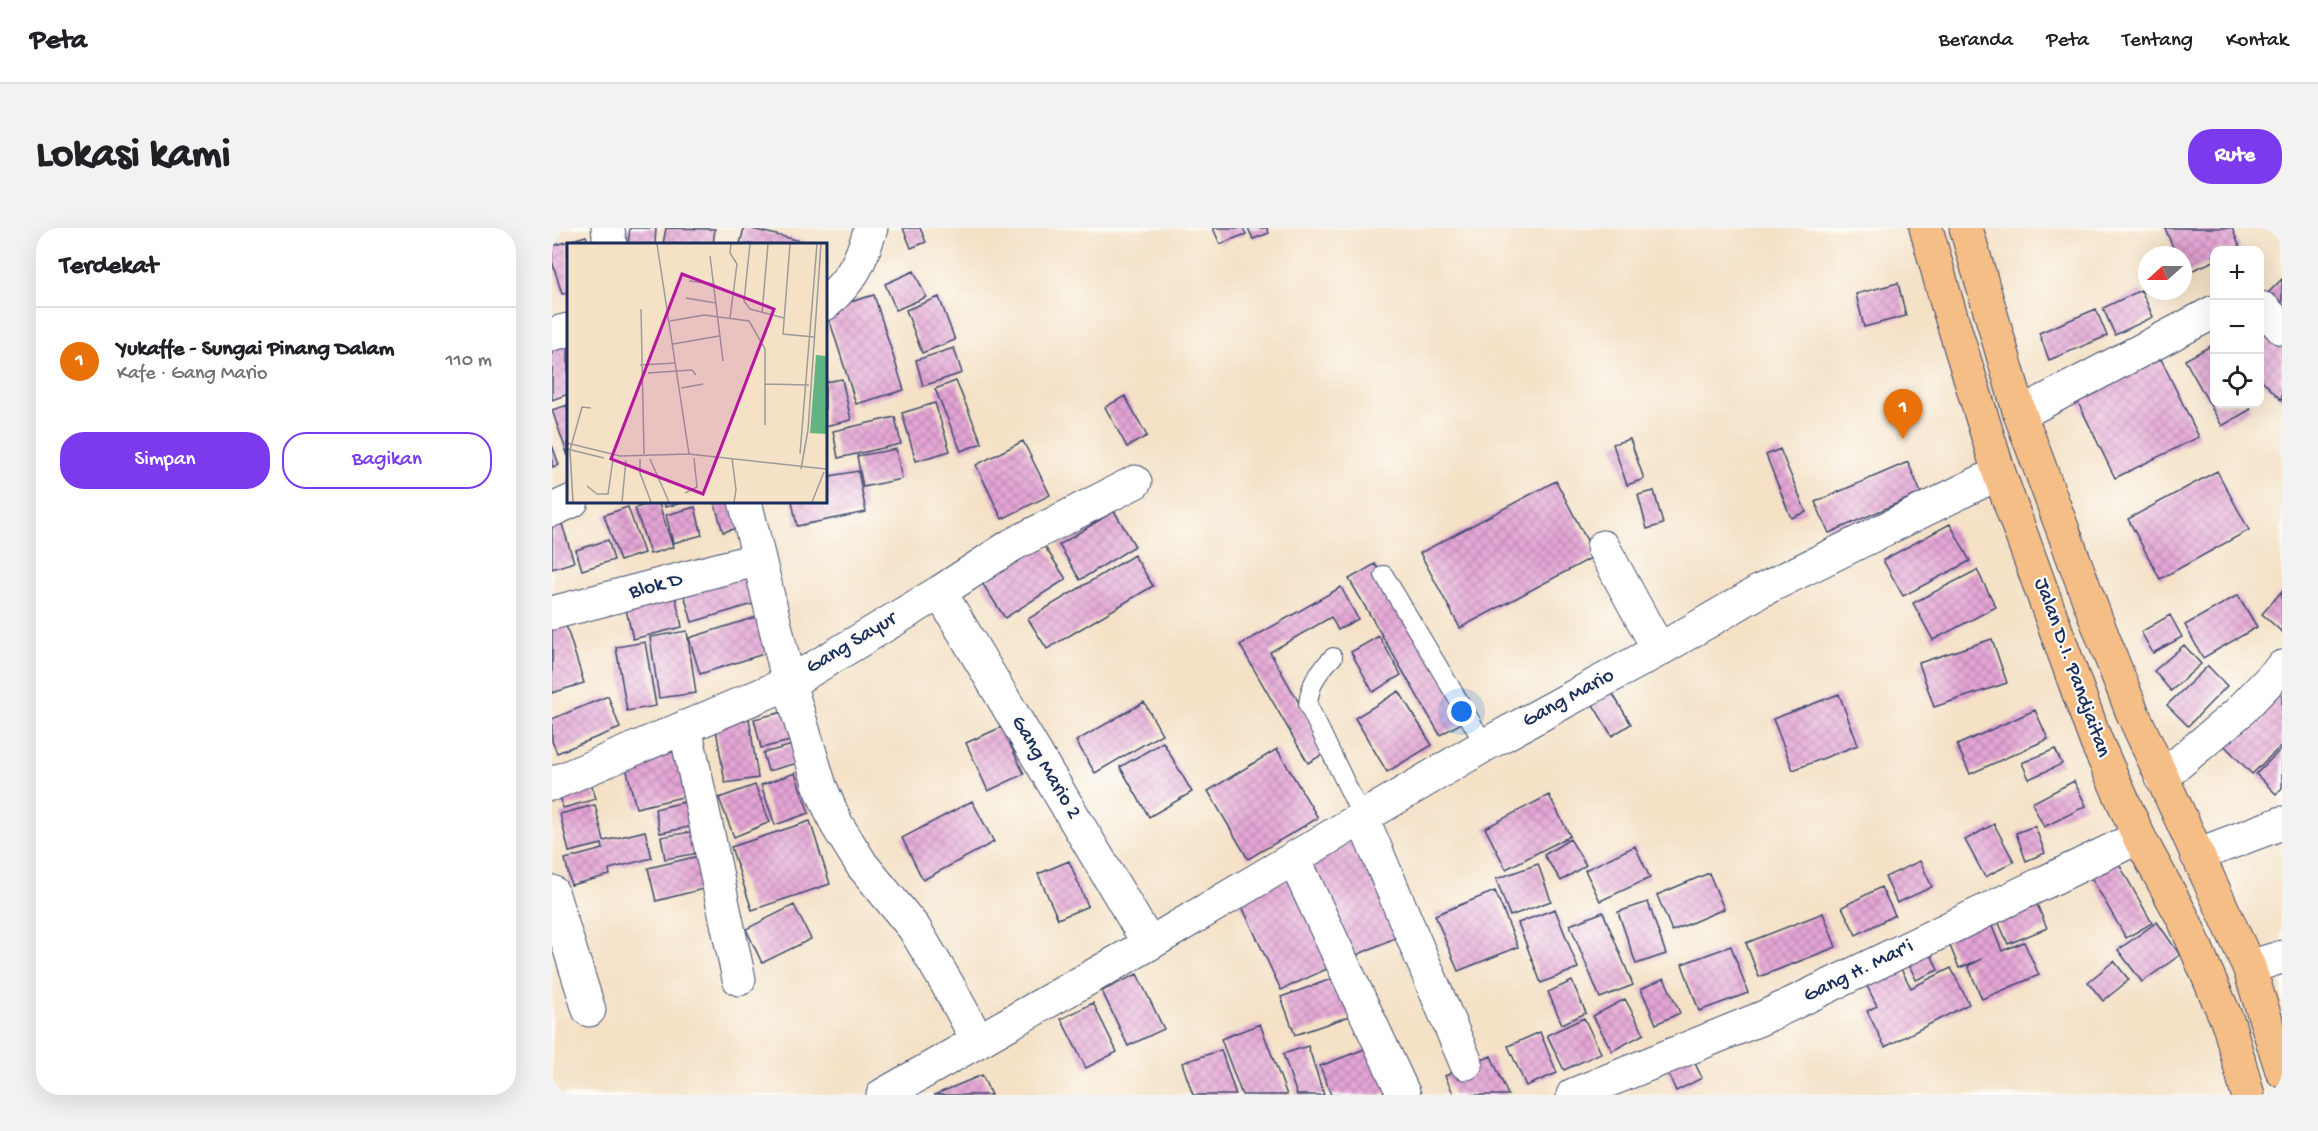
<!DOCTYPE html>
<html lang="id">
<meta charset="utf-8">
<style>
:root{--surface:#fff;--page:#f2f2f2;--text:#202124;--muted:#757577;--line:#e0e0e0;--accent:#7c3aed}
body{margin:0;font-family:"Gochi Hand",sans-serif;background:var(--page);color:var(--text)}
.controls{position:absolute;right:18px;top:18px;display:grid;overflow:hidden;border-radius:12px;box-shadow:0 6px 24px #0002}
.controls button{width:54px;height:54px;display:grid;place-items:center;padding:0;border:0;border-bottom:2px solid var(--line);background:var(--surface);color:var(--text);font:30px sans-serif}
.compass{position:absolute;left:1586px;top:18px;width:54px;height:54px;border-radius:50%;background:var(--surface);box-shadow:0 6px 24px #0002;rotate:249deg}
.you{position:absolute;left:910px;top:484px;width:21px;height:21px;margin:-15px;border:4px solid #fff;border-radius:50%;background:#1a73e8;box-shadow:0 0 0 9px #1a73e833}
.badge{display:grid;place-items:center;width:39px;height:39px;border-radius:50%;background:var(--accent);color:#fff;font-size:20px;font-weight:700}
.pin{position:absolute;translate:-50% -50px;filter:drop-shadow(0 2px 3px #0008)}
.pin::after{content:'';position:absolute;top:32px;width:21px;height:18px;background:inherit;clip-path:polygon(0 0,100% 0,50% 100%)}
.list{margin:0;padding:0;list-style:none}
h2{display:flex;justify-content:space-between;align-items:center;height:78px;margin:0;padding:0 24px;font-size:26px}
h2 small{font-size:20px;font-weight:400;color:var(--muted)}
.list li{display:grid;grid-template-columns:39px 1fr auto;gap:18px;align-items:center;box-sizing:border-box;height:108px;padding:0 24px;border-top:2px solid var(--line)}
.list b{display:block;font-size:22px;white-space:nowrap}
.list p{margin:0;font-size:20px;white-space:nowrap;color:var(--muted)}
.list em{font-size:20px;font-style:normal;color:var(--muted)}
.actions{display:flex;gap:12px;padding:18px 24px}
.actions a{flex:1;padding:14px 0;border:2px solid var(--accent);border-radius:24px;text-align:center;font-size:21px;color:var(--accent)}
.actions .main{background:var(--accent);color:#fff}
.icon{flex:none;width:33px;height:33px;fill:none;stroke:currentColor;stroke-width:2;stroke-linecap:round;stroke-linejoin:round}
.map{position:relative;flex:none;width:1730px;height:867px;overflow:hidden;border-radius:24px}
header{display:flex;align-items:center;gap:36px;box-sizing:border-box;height:84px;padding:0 30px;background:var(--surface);border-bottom:2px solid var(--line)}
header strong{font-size:28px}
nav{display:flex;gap:33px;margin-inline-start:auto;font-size:21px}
.intro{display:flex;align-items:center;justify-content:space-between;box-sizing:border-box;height:144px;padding:0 36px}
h1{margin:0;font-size:42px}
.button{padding:15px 27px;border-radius:24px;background:var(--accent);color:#fff;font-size:21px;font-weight:700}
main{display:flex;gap:36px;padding:0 36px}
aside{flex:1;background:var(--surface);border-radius:24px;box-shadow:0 6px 24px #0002}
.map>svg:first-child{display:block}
.building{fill:url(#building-cross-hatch)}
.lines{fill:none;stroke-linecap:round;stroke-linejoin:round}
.service-casing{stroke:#3c4a6e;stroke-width:20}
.minor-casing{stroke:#3c4a6e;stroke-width:35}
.trunk-casing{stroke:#3c4a6e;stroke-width:35}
.service{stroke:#fff;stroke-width:18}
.minor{stroke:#fff;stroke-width:33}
.trunk{stroke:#f6be87;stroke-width:33}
.labels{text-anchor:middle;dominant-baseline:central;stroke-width:4.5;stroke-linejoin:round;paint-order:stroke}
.street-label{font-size:21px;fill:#1b2f5e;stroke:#fdfcf7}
.inset-road{fill:none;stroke:#9d9a9c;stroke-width:1.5}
.view{fill:#b5179e;fill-opacity:0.15;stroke:#b5179e;stroke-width:3}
.inset-edge{fill:none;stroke:#1b2f5e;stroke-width:3}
</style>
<header>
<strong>Peta</strong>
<nav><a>Beranda</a><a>Peta</a><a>Tentang</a><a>Kontak</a></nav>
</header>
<div class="intro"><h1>Lokasi kami</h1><a class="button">Rute</a></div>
<main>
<aside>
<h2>Terdekat<small></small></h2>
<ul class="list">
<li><span class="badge" style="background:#e8710a">1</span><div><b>Yukaffe - Sungai Pinang Dalam</b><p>Kafe · Gang Mario</p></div><em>110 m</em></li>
</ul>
<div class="actions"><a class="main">Simpan</a><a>Bagikan</a></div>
</aside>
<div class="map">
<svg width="1730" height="867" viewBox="0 0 1730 867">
<defs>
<pattern id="building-cross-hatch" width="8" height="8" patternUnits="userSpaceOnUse" patternTransform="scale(1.5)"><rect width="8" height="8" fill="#e5a5d5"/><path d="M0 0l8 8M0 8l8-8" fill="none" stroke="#b987b0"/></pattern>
</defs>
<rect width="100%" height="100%" fill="#fdfcf7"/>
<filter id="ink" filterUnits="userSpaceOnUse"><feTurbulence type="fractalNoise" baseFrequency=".0167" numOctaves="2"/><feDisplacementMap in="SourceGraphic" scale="12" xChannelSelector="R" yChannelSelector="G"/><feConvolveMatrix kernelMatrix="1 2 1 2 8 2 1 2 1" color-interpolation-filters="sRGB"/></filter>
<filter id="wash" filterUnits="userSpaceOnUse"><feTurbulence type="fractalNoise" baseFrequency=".008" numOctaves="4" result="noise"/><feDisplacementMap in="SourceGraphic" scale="24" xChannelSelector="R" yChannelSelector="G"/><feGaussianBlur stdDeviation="1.35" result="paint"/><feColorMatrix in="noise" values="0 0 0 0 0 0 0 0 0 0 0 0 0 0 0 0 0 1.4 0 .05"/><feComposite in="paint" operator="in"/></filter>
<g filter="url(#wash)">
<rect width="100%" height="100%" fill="#f4e1c6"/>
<g id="blocks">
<path class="building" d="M78,0H104L103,16H76Z
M114,0L163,1L161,16H111Z
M192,0H196L261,16H188Z
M351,0H368L374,14L359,20Z
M661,0H691L694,6L668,16Z
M696,0H715L717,5L701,11Z
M1613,0H1680L1689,22H1662V33L1632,46L1631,27H1624Z
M34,8L37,16H16V65L10,66L0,33V18Z
M362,43L374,69L344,82L333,56Z
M1730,51V85L1713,68Z
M1346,55L1354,88L1312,99L1304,66Z
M1589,62L1601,89L1563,107L1551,80Z
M322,67L352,162L304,176L274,81Z
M387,69L403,112L370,125L354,82Z
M1544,81L1555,108L1497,132L1487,105Z
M1708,94L1730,117V173L1708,150Z
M16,107V166L0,172V113Z
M1662,116V176H1696L1699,181L1670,198L1633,132Z
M402,120L410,145L371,158L364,132Z
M1609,131L1647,209L1563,250L1525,172Z
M290,151L299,192L273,198V154Z
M404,153L430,215L409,223L383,161Z
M573,168L595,208L575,219L553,179Z
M383,175L398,223L364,233L350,185Z
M16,177V228L0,182Z
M343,189L349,216L286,230L281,203Z
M1078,211L1092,251L1075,257L1061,216Z
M471,213L498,267L450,291L424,237Z
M0,217L7,237L0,239Z
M344,221L350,251L311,259L305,228Z
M1228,221L1254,284L1239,290L1214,227Z
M1356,234L1369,265L1277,305L1263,274Z
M306,243L314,284L245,298L240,273H273V249Z
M1665,243L1697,302L1608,351L1576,291Z
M1004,253L1043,328L908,400L868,325Z
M1102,263L1111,296L1095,301L1086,267Z
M106,273L121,319L98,326L83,280Z
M112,273H135V274L113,279Z
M162,273H181L189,299L171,304Z
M76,279L92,325L68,333L52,287Z
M143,279L150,307L121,315L114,287Z
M562,283L583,318L528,352L507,317Z
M9,293L22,334L0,341V296Z
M1398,296L1418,333L1351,368L1331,332Z
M56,312L62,332L30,342L24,322Z
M491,316L514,351L453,390L430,355Z
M582,327L601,358L495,421L476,391Z
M823,336L915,492L888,507L797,351Z
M198,340L208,374L140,394L130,360Z
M1425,342L1444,379L1381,412L1361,375Z
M789,359L806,391L786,402L779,389L718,424L775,524L756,535L688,417Z
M122,362L130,399L81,411L72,373Z
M1730,363V404L1710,386Z
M1686,367L1705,399L1651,430L1633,397Z
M1618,387L1630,409L1601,425L1589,404Z
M207,388L218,424L148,446L137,410Z
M14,397L32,455L0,465V401Z
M135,403L144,465L107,470L98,409Z
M827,408L849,447L821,464L799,424Z
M1440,411L1455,455L1382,479L1367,435Z
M93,414L104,478L75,483L64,419Z
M1632,417L1649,436L1619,463L1602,443Z
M1656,438L1675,458L1636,498L1615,477Z
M1724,460L1730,467V517L1700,546L1669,514Z
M847,463L880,517L835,544L803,490Z
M1059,463L1079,496L1060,508L1040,475Z
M1287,466L1306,517L1241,542L1221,491Z
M56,468L68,500L5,525L0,513V491Z
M592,474L610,506L543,545L524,513Z
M244,481L251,510L209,520L202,491Z
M1483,482L1496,511L1418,546L1405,517Z
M197,490L206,550L173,555L163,495Z
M450,499L472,546L436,563L414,515Z
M252,514L257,532L216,543L211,525Z
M611,514L640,564L597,589L568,539Z
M1730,520V560L1724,566L1704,546Z
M725,521L766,590L696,631L656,563Z
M1503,521L1510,536L1477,551L1470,535Z
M129,522L139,567L84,580L73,535Z
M243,545L257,585L223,597L209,557Z
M37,548L44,571L11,580L5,557Z
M1522,553L1534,578L1492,599L1480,575Z
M203,557L218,594L182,609L167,570Z
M997,567L1018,608L954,641L933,600Z
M137,573L142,598L108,605L103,581Z
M420,573L442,614L371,652L350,610Z
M43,577L52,613L93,603L100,630L57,641L58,647L19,657L13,631L51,621L50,616L17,624L8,586Z
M258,593L278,656L200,682L179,619Z
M1442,596L1462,634L1433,649L1413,612Z
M1483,598L1493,625L1474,633L1464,605Z
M144,603L147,625L113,631L109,609Z
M809,606L854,705L798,730L753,631Z
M1018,611L1034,637L1009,653L992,627Z
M1083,618L1098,650L1048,673L1033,642Z
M151,627L159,659L104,673L96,640Z
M1562,627L1600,695L1574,710L1535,642Z
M517,633L536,678L506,691L486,646Z
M1368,633L1380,659L1345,675L1333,649Z
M986,636L999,673L958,688L944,651Z
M744,645L786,736L729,762L687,672Z
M1157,645L1172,681L1120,703L1105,667Z
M1329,659L1343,687L1304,707L1290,679Z
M943,663L966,719L906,743L883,687Z
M1482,669L1495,700L1456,716L1443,686Z
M1096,674L1114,726L1084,736L1066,684Z
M242,677L259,711L210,735L194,701Z
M1003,681L1026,740L989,755L966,695Z
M1051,684L1081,757L1048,770L1018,697Z
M1271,685L1284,719L1207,749L1194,715Z
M1437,691L1450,723L1472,714L1487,747L1430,771L1416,738L1430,731L1407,740L1394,708Z
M1605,694L1628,727L1590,754L1566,722Z
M1374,715L1386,742L1364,752L1352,725Z
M1179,718L1196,765L1147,783L1130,736Z
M1562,733L1577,752L1551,773L1536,754Z
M1346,735L1359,760L1399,740L1417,776L1333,819L1315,783L1325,778L1312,752Z
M585,746L612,801L576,818L550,763Z
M788,748L801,787L743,807L729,769Z
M1112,750L1128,785L1104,796L1089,761Z
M1020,753L1034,785L1010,796L996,764Z
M1073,771L1092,806L1060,823L1041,788Z
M541,775L565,824L534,840L509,791Z
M1032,790L1049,825L1012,842L995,807Z
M708,796L735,867H690L669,811Z
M988,804L1005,845L974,858L956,818Z
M756,818L772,867H745L731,826Z
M818,819L835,864L826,867H779L768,838Z
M669,822L684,867H641L630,835Z
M1139,827L1150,850L1124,863L1113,839Z
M939,828L956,867H902L893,848Z
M430,847L439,867H382Z"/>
</g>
</g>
<g filter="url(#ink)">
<use href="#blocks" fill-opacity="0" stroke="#3c4a6e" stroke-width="1.5"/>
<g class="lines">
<defs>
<path id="service" d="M832,347L933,517
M781,429C766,444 758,455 756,477L810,589"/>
<path id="minor" d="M56,0L58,16
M273,76C302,48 307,38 319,0
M1708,80L1712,81L1730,100
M0,106L16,102
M1468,186L1662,84
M193,273L237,455L268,558L285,597L310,637L362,700L397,759L426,813
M0,282L20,273
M1051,319L1107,422
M388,364L597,716
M0,385L207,331
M133,499L187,751
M1609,550L1686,485L1730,439
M0,556L237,455L388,364L460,317L583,254
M810,589L914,835
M1645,627L1730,595
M742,631L852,867
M0,664L37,782
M1697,739L1730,729
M331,867L597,716L933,517L1107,422L1208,363L1447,245
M1021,867L1210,790L1587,609"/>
<path id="trunk" d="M1374,0L1394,72L1447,245L1544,513L1587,609L1632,692L1677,797L1696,867
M1414,0L1468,186L1545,394L1581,486L1697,739L1730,843"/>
</defs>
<use href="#service" class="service-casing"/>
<use href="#minor" class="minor-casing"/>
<use href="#trunk" class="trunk-casing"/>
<use href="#service" class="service"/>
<use href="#minor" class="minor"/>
<use href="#trunk" class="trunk"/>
</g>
</g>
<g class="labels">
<g class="street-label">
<text transform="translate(104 359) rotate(-15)">Blok D</text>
<text transform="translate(300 416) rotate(-31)">Gang Sayur</text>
<text transform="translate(1519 440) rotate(70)">Jalan D.I. Pandjaitan</text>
<text transform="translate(1017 471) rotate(-29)">Gang Mario</text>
<text transform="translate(493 540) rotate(59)">Gang Mario 2</text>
<text transform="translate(1307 744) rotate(-26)">Gang H. Mar'i</text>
</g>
</g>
<g transform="translate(15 15)">
<rect width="260" height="260" fill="#f4e1c6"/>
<path d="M249,112L259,113V191L243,190Z" fill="#62b582"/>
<path class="inset-road" d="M90,1L122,211M183,1L177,58L183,66L217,75M223,1L216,91L247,94M143,13L156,118M122,38L148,41M119,55L149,60M74,66L77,211M195,70L201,1M163,75L170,21L163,10L164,1M103,78L137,72L182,78L198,106V182M106,101L152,93M73,122L109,120M81,130L125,127L129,132M198,141L242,142M114,145L136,141M0,200L53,213L122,211L259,226M0,206L37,215M233,211L250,1M165,215L169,247L167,259M73,216V230L84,259M83,216L102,259M234,226L241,187L254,1M20,243L30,251H41L46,216M118,250L130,244L127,215M6,259L3,207L15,164L24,165M55,259L59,217M245,259L257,229"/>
<path class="view" d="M115,31L207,66L136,251L44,216Z"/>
<rect width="260" height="260" class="inset-edge"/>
</g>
</svg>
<div class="controls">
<button>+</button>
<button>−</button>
<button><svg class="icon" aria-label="locate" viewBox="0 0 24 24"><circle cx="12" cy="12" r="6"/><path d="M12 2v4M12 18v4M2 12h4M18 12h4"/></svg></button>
</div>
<svg class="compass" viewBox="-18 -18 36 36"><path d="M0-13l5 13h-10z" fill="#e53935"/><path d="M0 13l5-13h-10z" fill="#757577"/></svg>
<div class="you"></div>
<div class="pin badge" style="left:1351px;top:211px;background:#e8710a">1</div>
</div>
</main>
